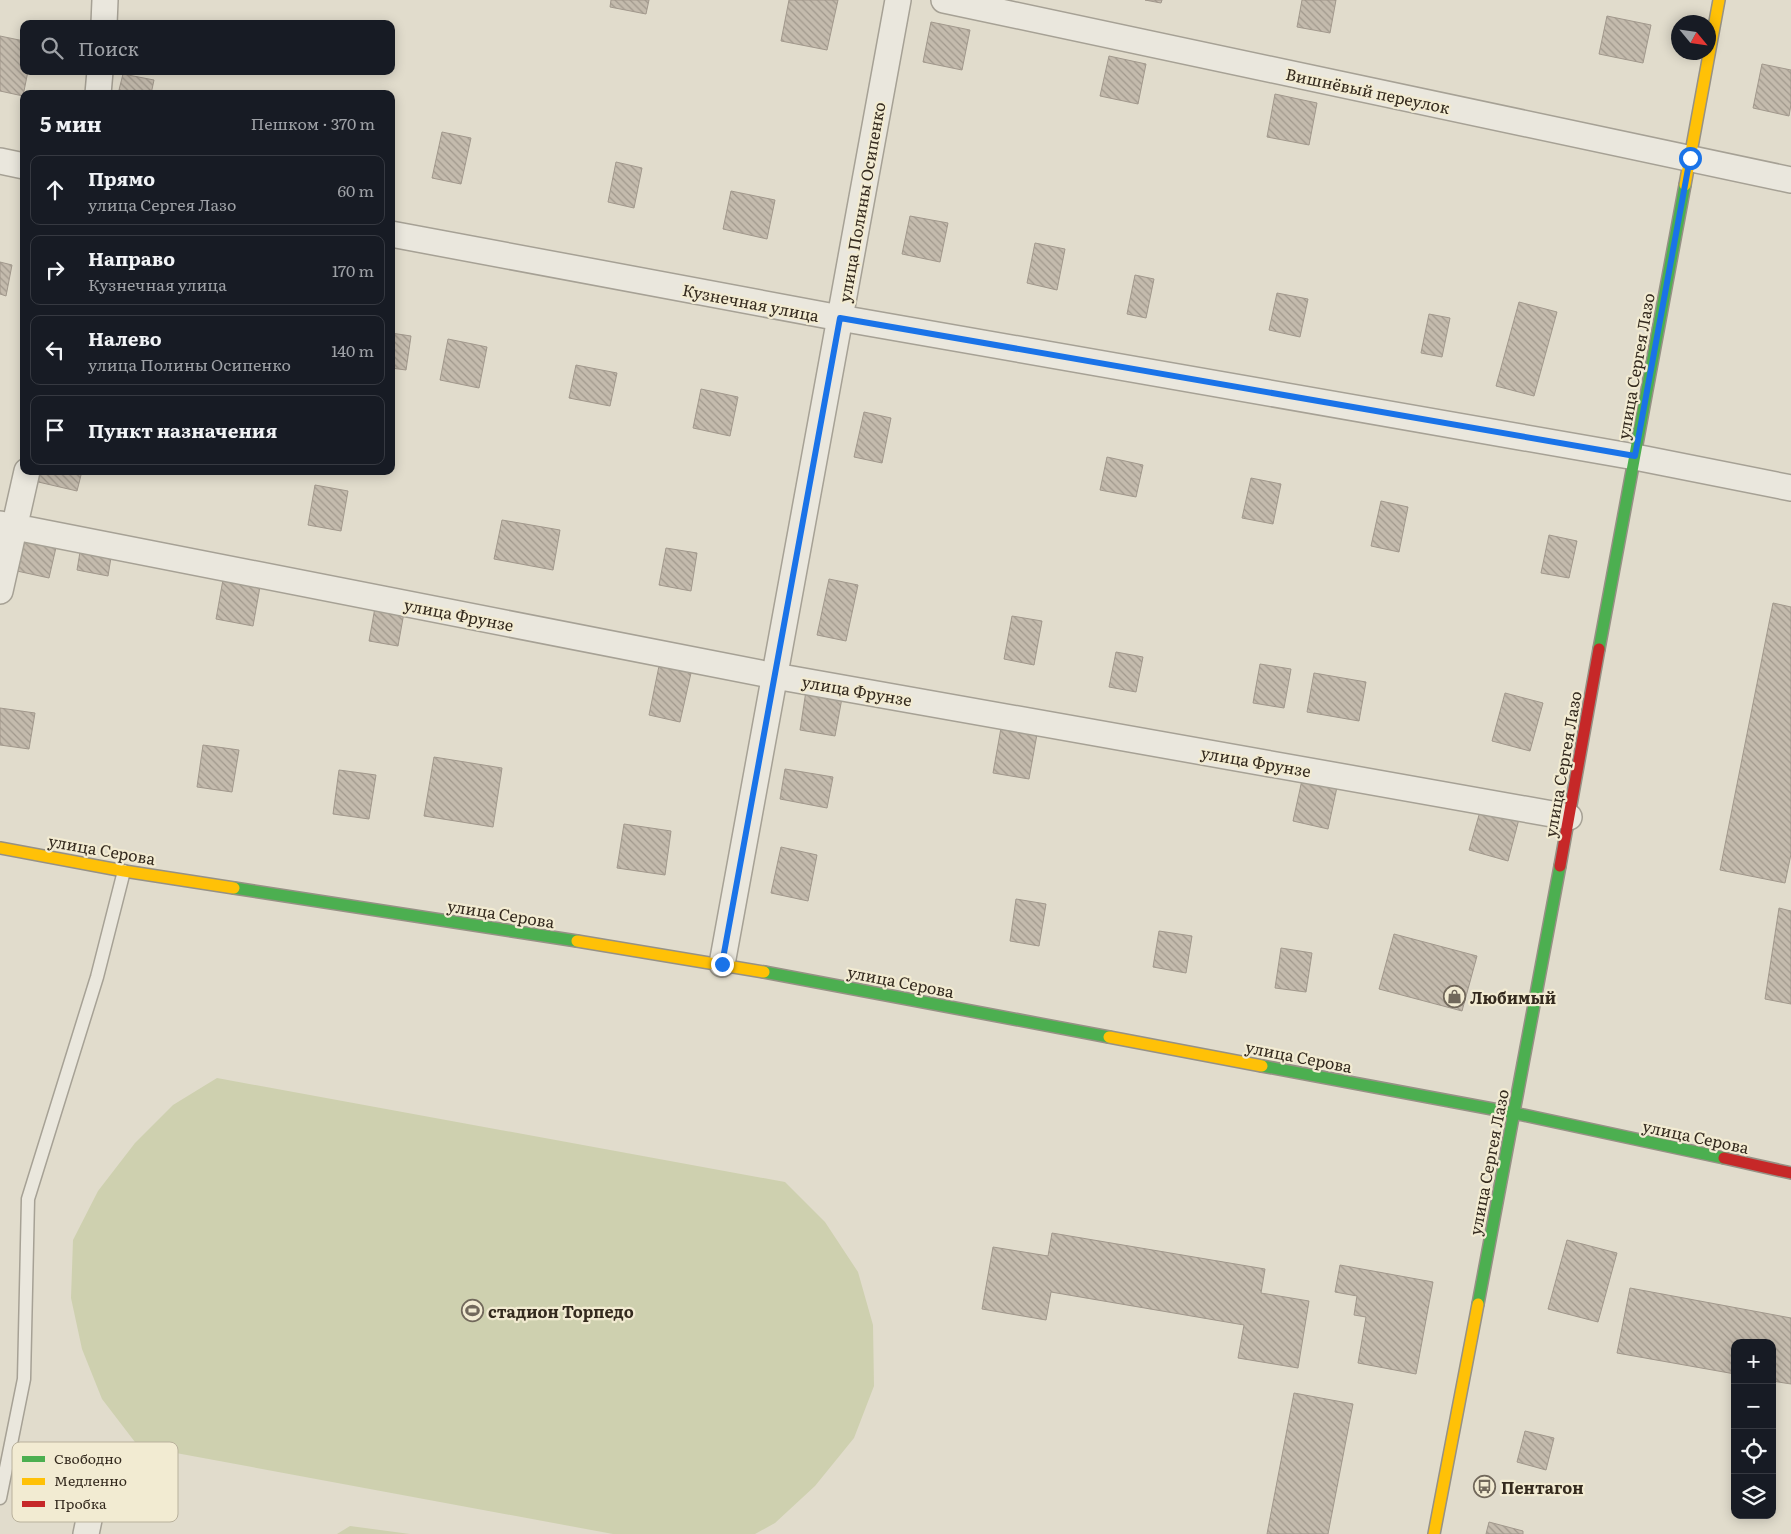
<!DOCTYPE html>
<html lang="ru">
<meta charset="utf-8">
<style>
:root{--surface:#171b24;--page:#242831;--text:#f1f3f6;--muted:#9ea1a6;--line:#363941}
body{margin:0;font-family:Literata,serif;background:var(--page);color:var(--text)}
.controls{position:absolute;right:15px;bottom:15px;display:grid;overflow:hidden;border-radius:10px;box-shadow:0 2px 12px #0003}
.controls button{width:45px;height:45px;display:grid;place-items:center;padding:0;border:0;border-bottom:1px solid var(--line);background:var(--surface);color:var(--text);font:25px sans-serif}
.compass{position:absolute;left:1671px;top:15px;width:45px;height:45px;border-radius:50%;background:var(--surface);box-shadow:0 2px 12px #0003;rotate:119deg}
.stop{position:absolute;width:15px;height:15px;margin:-11px;border:4px solid #1a73e8;border-radius:50%;background:#fff}
.stop.end{background:#1a73e8;border-color:#fff;box-shadow:0 1px 5px #0008}
.list{margin:0;padding:0;list-style:none}
h2{display:flex;justify-content:space-between;align-items:center;height:65px;margin:0;padding:0 20px;font-size:21px}
h2 small{font-size:16px;font-weight:400;color:var(--muted)}
.list li{display:grid;grid-template-columns:32px 1fr auto;gap:15px;align-items:center;box-sizing:border-box;height:70px;margin:0 10px 10px;padding:0 10px;border:1px solid var(--line);border-radius:10px}
.list b{display:block;font-size:19px;white-space:nowrap}
.list p{margin:0;font-size:16px;white-space:nowrap;color:var(--muted)}
.list em{font-size:16px;font-style:normal;color:var(--muted)}
.icon{flex:none;width:28px;height:28px;fill:none;stroke:currentColor;stroke-width:2;stroke-linecap:round;stroke-linejoin:round}
.map{position:relative;flex:none;width:1791px;height:1534px;overflow:hidden}
.search{position:absolute;background:var(--surface);box-shadow:0 2px 12px #0003;left:20px;top:20px;width:375px;height:55px;display:flex;align-items:center;gap:12px;box-sizing:border-box;padding:0 18px;border-radius:10px;color:var(--muted);font-size:19px}
.panel{position:absolute;background:var(--surface);box-shadow:0 2px 12px #0003;left:20px;top:90px;width:375px;height:385px;border-radius:10px}
.map>svg:first-child{display:block}
.pitch{fill:#ced0af}
.building{fill:url(#building-back-hatch);stroke:#a1988c}
.lines{fill:none;stroke-linecap:round;stroke-linejoin:round}
.lane-casing{stroke:#a6a195;stroke-width:15}
.street-casing{stroke:#a6a195;stroke-width:28}
.fast-casing{stroke:#969185;stroke-width:14}
.slow-casing{stroke:#969185;stroke-width:14}
.jam-casing{stroke:#969185;stroke-width:14}
.lane{stroke:#eae7dd;stroke-width:12}
.street{stroke:#eae7dd;stroke-width:25}
.fast{stroke:#4caf50;stroke-width:11}
.slow{stroke:#ffc107;stroke-width:11}
.jam{stroke:#c62828;stroke-width:11}
.route{stroke:#1a73e8;stroke-width:6}
.labels{text-anchor:middle;dominant-baseline:central;stroke-width:4.5;stroke-linejoin:round;paint-order:stroke}
.street-label{font-size:16px;fill:#342a1e;stroke:#f2ebd2}
.poi-label{font-size:16px;font-weight:bold;fill:#342a1e;stroke:#f2ebd2;text-anchor:start}
.key{fill:#f2ebd2;stroke:#b9b19c;stroke-width:1}
.key-label{font-size:14px;fill:#342a1e}
</style>
<div class="map">
<svg width="1791" height="1534" viewBox="0 0 1791 1534">
<defs>
<pattern id="building-back-hatch" width="6" height="6" patternUnits="userSpaceOnUse" patternTransform="scale(1.25)"><rect width="6" height="6" fill="#c4bbad"/><path d="M-1 5l2 2M0 0l6 6M5-1l2 2" fill="none" stroke="#a0988c"/></pattern>
</defs>
<rect width="100%" height="100%" fill="#e1dccc"/>
<path class="pitch" d="M217,1078L785,1182L825,1222L858,1272L873,1325L874,1386L854,1438L815,1486L775,1523L755,1534H613L138,1446L102,1399L82,1349L71,1298L73,1240L98,1191L135,1143L173,1105Z
M350,1526L410,1534H337Z"/>
<path class="building" d="M611,0H649L646,14L610,7Z
M789,0H838L827,50L781,41Z
M1145,0H1162L1161,3Z
M1302,0H1336L1330,33L1297,27Z
M1607,16L1651,25L1643,63L1599,54Z
M931,22L970,30L962,70L923,62Z
M0,36L24,41V71H28L23,96L0,91Z
M1109,56L1146,64L1138,104L1100,96Z
M1762,64L1791,70V104L1789,116L1753,108Z
M123,74L154,80L151,94H118Z
M1275,94L1317,103L1309,145L1267,137Z
M442,132L471,138L461,184L432,178Z
M616,162L642,168L634,208L608,202Z
M731,191L775,200L767,239L723,229Z
M910,216L948,223L940,262L902,254Z
M1035,243L1065,249L1057,290L1027,283Z
M0,262L12,265L6,296L0,294Z
M1135,275L1154,279L1146,318L1127,314Z
M1277,293L1308,299L1300,337L1269,330Z
M1519,302L1557,312L1534,396L1496,386Z
M1429,314L1450,318L1442,357L1421,353Z
M391,333L411,336L406,370L391,368Z
M448,339L487,347L479,388L440,380Z
M576,365L617,373L610,406L569,398Z
M701,389L738,397L730,436L693,428Z
M864,412L891,418L882,463L854,457Z
M1107,457L1143,465L1136,497L1100,490Z
M36,471H82L77,491L34,481Z
M1251,478L1281,484L1273,524L1242,518Z
M315,485L348,491L341,531L308,525Z
M1381,501L1408,507L1399,552L1371,546Z
M502,520L560,530L553,570L494,559Z
M83,534L114,539L108,576L77,570Z
M25,535L57,543L49,578L17,571Z
M1549,535L1577,541L1569,578L1541,573Z
M666,548L697,553L691,591L659,585Z
M224,574L261,581L253,626L216,619Z
M829,579L858,585L846,641L817,635Z
M376,602L405,607L398,646L369,641Z
M1773,603L1791,607V854L1785,883L1720,870Z
M1012,616L1042,621L1034,665L1004,659Z
M1116,652L1143,657L1136,692L1109,687Z
M1260,664L1291,669L1284,708L1253,703Z
M659,666L691,673L680,722L649,715Z
M1314,673L1366,682L1359,721L1307,712Z
M806,691L842,698L835,736L800,730Z
M1505,693L1543,703L1530,751L1492,741Z
M0,708L35,713L29,749L0,745Z
M1001,728L1037,734L1029,779L993,773Z
M203,745L239,750L232,792L197,787Z
M434,757L502,768L493,827L424,816Z
M785,769L833,777L827,808L780,799Z
M339,770L376,775L369,819L333,814Z
M1302,780L1337,787L1328,829L1293,821Z
M1481,808L1519,819L1508,861L1469,850Z
M624,824L671,831L665,875L617,868Z
M781,847L817,855L808,901L771,893Z
M1016,899L1046,904L1039,946L1010,941Z
M1779,908L1791,911V1004L1765,999Z
M1159,931L1192,936L1186,973L1153,967Z
M1394,934L1477,956L1462,1011L1379,989Z
M1281,948L1312,953L1306,992L1275,988Z
M1052,1233L1265,1269L1261,1293L1309,1301L1298,1368L1238,1358L1244,1325L1051,1292L1046,1320L982,1309L993,1247L1048,1256Z
M1567,1240L1617,1253L1598,1322L1548,1309Z
M1340,1265L1433,1282L1416,1374L1358,1363L1366,1317L1354,1315L1357,1296L1335,1292Z
M1630,1288L1791,1318V1384L1772,1381V1343H1735V1374L1617,1353Z
M1294,1393L1353,1404L1328,1534H1267Z
M1525,1431L1554,1438L1546,1470L1517,1462Z
M1489,1522L1523,1531V1534H1486Z"/>
<g class="lines">
<defs>
<path id="lane" d="M0,1498L24,1379L28,1199L97,977L124,871"/>
<path id="street" d="M944,0L1791,180
M104,24L105,0
M98,94L100,71
M0,161L24,166
M391,234L840,318L1635,457L1791,488
M0,524L775,676L1569,817
M0,591L27,471
M722,964L898,0
M86,1534L95,1491"/>
<path id="fast" d="M1599,649L1685,185
M234,888L577,941
M764,972L1109,1037
M1262,1066L1514,1113L1724,1158
M1478,1304L1560,866"/>
<path id="slow" d="M1685,185L1719,0
M0,848L124,871L234,888
M577,941L764,972
M1109,1037L1262,1066
M1434,1534L1478,1304"/>
<path id="jam" d="M1560,866L1599,649
M1724,1158L1791,1173"/>
</defs>
<use href="#lane" class="lane-casing"/>
<use href="#street" class="street-casing"/>
<use href="#fast" class="fast-casing"/>
<use href="#slow" class="slow-casing"/>
<use href="#jam" class="jam-casing"/>
<use href="#lane" class="lane"/>
<use href="#street" class="street"/>
<use href="#fast" class="fast"/>
<use href="#slow" class="slow"/>
<use href="#jam" class="jam"/>
</g>
<g class="lines">
<path class="route" d="M722,964L840,318L1635,456L1690,158"/>
</g>
<defs>
<symbol id="shop-ring" viewBox="-11 -11 22 22"><circle r="9.5" fill="#f2ebd2" stroke="#71685b" stroke-width="1.5"/><path d="M-5-2.5h2.3a2.7 3.5 0 0 1 5.4 0H5L5.5 6h-11ZM-1.5-2.5h3a1.5 2.3 0 0 0-3 0Z" fill="#71685b"/></symbol>
<symbol id="stadium-ring" viewBox="-11 -11 22 22"><circle r="9.5" fill="#f2ebd2" stroke="#71685b" stroke-width="1.5"/><path d="M0-5a6.5 5 0 1 0 0 10a6.5 5 0 1 0 0-10ZM-3.5-1.8h7v3.6h-7Z" fill="#71685b"/></symbol>
<symbol id="bus-ring" viewBox="-11 -11 22 22"><circle r="9.5" fill="#f2ebd2" stroke="#71685b" stroke-width="1.5"/><path d="M-5-6H5V4H4V6H2V4H-2V6H-4V4H-5ZM-3.5-4V0h7V-4ZM-3.5 1.2v1.5H-2V1.2ZM2 1.2v1.5H3.5V1.2Z" fill="#71685b"/></symbol>
</defs>
<g fill-rule="evenodd">
<use href="#shop-ring" x="1442" y="984" width="25" height="25"/>
<use href="#stadium-ring" x="460" y="1298" width="25" height="25"/>
<use href="#bus-ring" x="1472" y="1474" width="25" height="25"/>
</g>
<g class="labels">
<g class="street-label">
<text transform="translate(1368 90) rotate(12)">Вишнёвый переулок</text>
<text transform="translate(861 202) rotate(-80)">улица Полины Осипенко</text>
<text transform="translate(751 302) rotate(11)">Кузнечная улица</text>
<text transform="translate(1635 366) rotate(-80)">улица Сергея Лазо</text>
<text transform="translate(459 614) rotate(11)">улица Фрунзе</text>
<text transform="translate(857 690) rotate(10)">улица Фрунзе</text>
<text transform="translate(1256 761) rotate(10)">улица Фрунзе</text>
<text transform="translate(1562 764) rotate(-80)">улица Сергея Лазо</text>
<text transform="translate(102 849) rotate(10)">улица Серова</text>
<text transform="translate(501 913) rotate(9)">улица Серова</text>
<text transform="translate(901 981) rotate(11)">улица Серова</text>
<text transform="translate(1299 1056) rotate(11)">улица Серова</text>
<text transform="translate(1696 1136) rotate(12)">улица Серова</text>
<text transform="translate(1488 1162) rotate(-79)">улица Сергея Лазо</text>
</g>
<g class="poi-label">
<text x="1470" y="997">Любимый</text>
<text x="488" y="1311">стадион Торпедо</text>
<text x="1501" y="1487">Пентагон</text>
</g>
</g>
<rect x="12" y="1442" width="166" height="80" rx="8" class="key"/>
<rect x="22" y="1456" width="23" height="6" fill="#4caf50"/>
<rect x="22" y="1478" width="23" height="7" fill="#ffc107"/>
<rect x="22" y="1501" width="23" height="6" fill="#c62828"/>
<g class="key-label">
<text x="54" y="1464">Свободно</text>
<text x="54" y="1486">Медленно</text>
<text x="54" y="1509">Пробка</text>
</g>
</svg>
<div class="controls">
<button>+</button>
<button>−</button>
<button><svg class="icon" aria-label="locate" viewBox="0 0 24 24"><circle cx="12" cy="12" r="6"/><path d="M12 2v4M12 18v4M2 12h4M18 12h4"/></svg></button>
<button><svg class="icon" aria-label="layers" viewBox="0 0 24 24"><path d="M12 4l9 5-9 5-9-5zM3 14l9 5 9-5"/></svg></button>
</div>
<svg class="compass" viewBox="-18 -18 36 36"><path d="M0-13l5 13h-10z" fill="#e53935"/><path d="M0 13l5-13h-10z" fill="#9ea1a6"/></svg>
<div class="stop" style="left:1690px;top:158px"></div>
<div class="stop end" style="left:722px;top:964px"></div>
<div class="search"><svg class="icon" aria-label="search" viewBox="0 0 24 24"><circle cx="10" cy="10" r="6"/><path d="M15 15l6 6"/></svg>Поиск</div>
<section class="panel">
<h2>5 мин<small>Пешком · 370 m</small></h2>
<ul class="list">
<li><svg class="icon" aria-label="ahead" viewBox="0 0 24 24"><path d="M12 20V5M6 11l6-6 6 6"/></svg><div><b>Прямо</b><p>улица Сергея Лазо</p></div><em>60 m</em></li>
<li><svg class="icon" aria-label="right" viewBox="0 0 24 24"><path d="M7 20v-9h11M14 6l5 5-5 5"/></svg><div><b>Направо</b><p>Кузнечная улица</p></div><em>170 m</em></li>
<li><svg class="icon" aria-label="left" viewBox="0 0 24 24"><path d="M17 20v-9H6M10 6l-5 5 5 5"/></svg><div><b>Налево</b><p>улица Полины Осипенко</p></div><em>140 m</em></li>
<li><svg class="icon" aria-label="arrive" viewBox="0 0 24 24"><path d="M6 21V4h12l-3 4 3 4H6"/></svg><div><b>Пункт назначения</b></div></li>
</ul>
</section>
</div>
